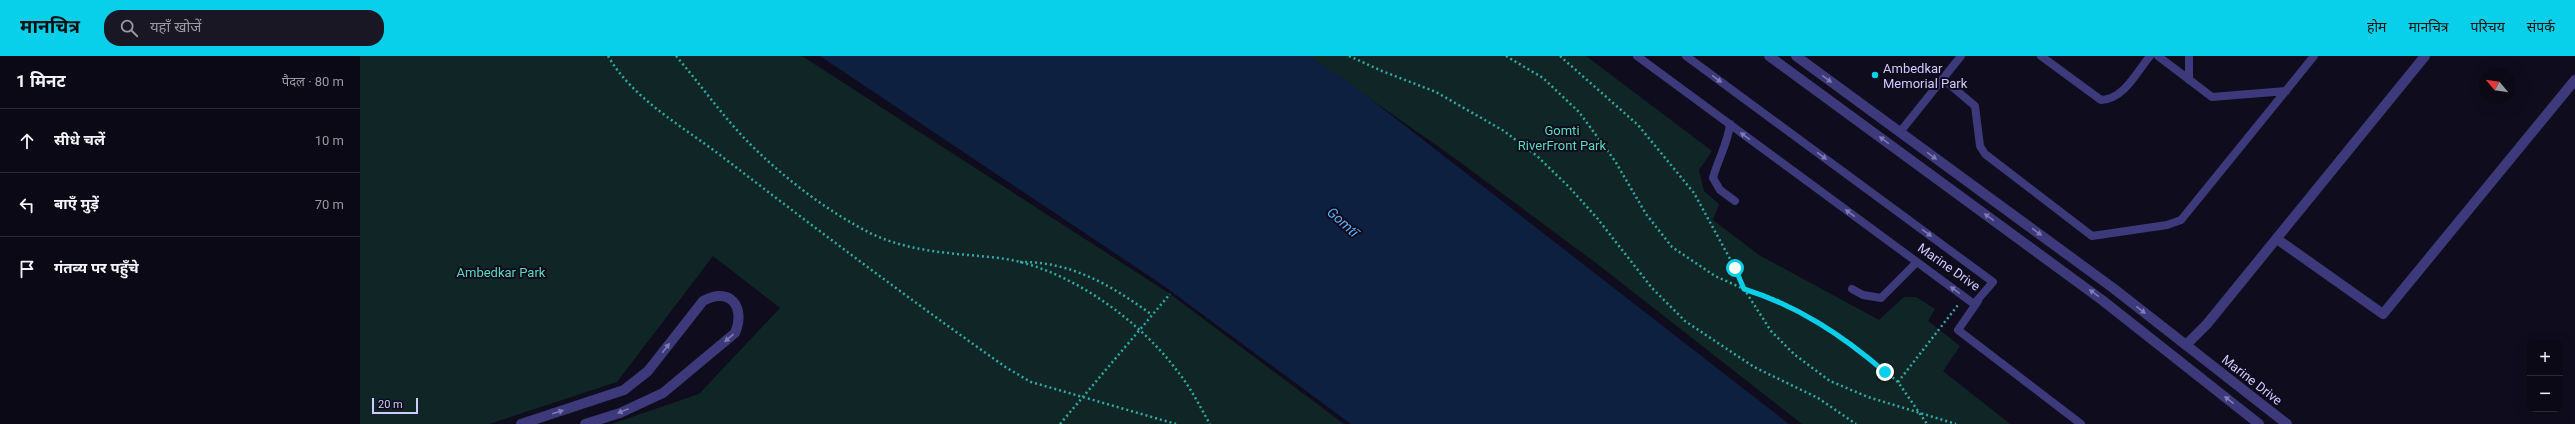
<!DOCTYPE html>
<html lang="hi">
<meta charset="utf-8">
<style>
:root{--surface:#0b0916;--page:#191723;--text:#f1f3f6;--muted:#9a9aa1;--line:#2b2a35;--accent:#09d0ea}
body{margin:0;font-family:Roboto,"Noto Sans Devanagari",sans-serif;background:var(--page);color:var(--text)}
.controls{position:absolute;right:12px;bottom:12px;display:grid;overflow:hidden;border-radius:8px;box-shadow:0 4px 16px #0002}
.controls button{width:36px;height:36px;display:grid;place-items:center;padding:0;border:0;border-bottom:1px solid var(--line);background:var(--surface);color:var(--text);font:20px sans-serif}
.compass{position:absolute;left:2119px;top:12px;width:36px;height:36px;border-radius:50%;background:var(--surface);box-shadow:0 4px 16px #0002;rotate:299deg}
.scale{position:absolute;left:12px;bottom:10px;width:46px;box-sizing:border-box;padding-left:4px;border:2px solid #d1cafd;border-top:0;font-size:11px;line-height:14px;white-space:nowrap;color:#d1cafd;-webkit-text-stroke:3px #0f0c1d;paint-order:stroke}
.stop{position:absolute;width:12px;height:12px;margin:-9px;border:3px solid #09d0ea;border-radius:50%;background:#fff}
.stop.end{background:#09d0ea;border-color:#fff;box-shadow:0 1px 4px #0008}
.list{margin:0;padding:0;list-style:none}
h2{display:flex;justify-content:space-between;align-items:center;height:52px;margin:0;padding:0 16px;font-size:17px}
h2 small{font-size:13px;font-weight:400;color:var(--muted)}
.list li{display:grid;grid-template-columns:26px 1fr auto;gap:12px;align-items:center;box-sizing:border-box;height:64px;padding:0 16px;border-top:1px solid var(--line)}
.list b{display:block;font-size:15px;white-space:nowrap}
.list em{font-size:13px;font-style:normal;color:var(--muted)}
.icon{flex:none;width:22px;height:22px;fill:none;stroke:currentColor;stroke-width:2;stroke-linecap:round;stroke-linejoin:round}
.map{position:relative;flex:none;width:2215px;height:368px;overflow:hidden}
header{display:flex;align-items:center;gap:24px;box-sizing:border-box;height:56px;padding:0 20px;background:var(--accent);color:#111}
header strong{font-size:19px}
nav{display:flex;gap:22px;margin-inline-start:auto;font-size:14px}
.search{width:280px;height:36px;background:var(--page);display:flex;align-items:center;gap:10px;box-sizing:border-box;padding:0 14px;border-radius:16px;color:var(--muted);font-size:15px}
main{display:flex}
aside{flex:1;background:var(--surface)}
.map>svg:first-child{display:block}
.green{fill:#102626}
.water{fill:#0d2040}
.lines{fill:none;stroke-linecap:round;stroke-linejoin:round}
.path{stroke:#31aaa4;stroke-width:2.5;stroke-dasharray:2 3;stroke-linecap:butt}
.service{stroke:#3d397a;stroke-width:8}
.minor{stroke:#3d397a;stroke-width:10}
.tertiary{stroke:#3d397a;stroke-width:10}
.oneway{fill:#807ab5}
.route{stroke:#09d0ea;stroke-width:5}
.poi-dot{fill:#09d0ea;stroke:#0f0c1d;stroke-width:1.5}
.labels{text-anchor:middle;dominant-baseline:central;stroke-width:4;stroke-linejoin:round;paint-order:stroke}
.poi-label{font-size:13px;fill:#d1cafd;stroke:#0f0c1d;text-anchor:start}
.park-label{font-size:13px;fill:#5ad9bb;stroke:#0f0c1d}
.street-label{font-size:13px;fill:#d1cafd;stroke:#0f0c1d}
.water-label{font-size:14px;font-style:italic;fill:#5caef9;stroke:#0f0c1d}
</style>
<header>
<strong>मानचित्र</strong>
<div class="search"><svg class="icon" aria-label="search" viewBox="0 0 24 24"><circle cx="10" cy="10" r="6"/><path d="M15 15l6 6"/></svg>यहाँ खोजें</div>
<nav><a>होम</a><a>मानचित्र</a><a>परिचय</a><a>संपर्क</a></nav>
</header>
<main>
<aside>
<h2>1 मिनट<small>पैदल · 80 m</small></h2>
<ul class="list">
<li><svg class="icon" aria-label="ahead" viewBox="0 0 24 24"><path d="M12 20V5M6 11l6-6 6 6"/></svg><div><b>सीधे चलें</b></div><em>10 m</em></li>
<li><svg class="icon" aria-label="left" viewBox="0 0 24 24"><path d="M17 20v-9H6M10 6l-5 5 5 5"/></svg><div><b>बाएँ मुड़ें</b></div><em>70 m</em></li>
<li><svg class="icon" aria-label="arrive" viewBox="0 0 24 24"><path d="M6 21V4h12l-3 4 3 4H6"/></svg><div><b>गंतव्य पर पहुँचे</b></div></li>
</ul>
</aside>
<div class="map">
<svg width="2215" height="368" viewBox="0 0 2215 368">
<rect width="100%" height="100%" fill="#0f0c1d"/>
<path class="green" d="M0,0H442L810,238L984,368H251L339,338L420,252L353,200L257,326L129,368H0Z
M949,0H1226L1352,95L1339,114L1344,135L1359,148L1353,164L1399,199L1519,264L1544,241H1556L1575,253L1568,265L1600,290L1583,315L1650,368H1442L1236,207L1093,101Z"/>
<path class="water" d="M460,0H949L986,24L1429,368H991L804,230Z"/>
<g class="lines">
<path class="path" d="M248,0C273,43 322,70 360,99C455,172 550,244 647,312L671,326L816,368
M316,0C341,29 363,61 390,88C424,122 467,155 510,177C551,197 595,197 639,202C705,210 779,263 818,316C831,332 840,351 850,368
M989,0L1022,15L1076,36L1144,75L1177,100L1209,131L1237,162L1292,232L1325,265L1394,311L1458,342L1496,368
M1146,0L1183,22L1219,56L1255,105L1286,158L1312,191L1355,220L1384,233L1416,243L1448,260L1491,287L1538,326L1567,368
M1200,0L1278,69L1334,137L1375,212L1384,233L1411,275L1435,299L1470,325L1508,341L1596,368
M660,206C710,205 753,230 792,259
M1538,326L1598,249
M700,368L810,238"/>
<path class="service" d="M1277,0L1614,248L1633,226L1326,0
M1681,0L1741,44C1764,43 1776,17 1790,0
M1798,0L1852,41L1926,35
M1829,0V24
M1583,23L1615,50L1620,90L1625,98L1732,180L1807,169L1821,164L1954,0
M1370,68C1368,87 1358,103 1353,122L1360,134L1375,145
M1540,76L1601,0
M1492,233L1503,239L1521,242L1557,206
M1618,245L1598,274L1721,368"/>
<path class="minor" d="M1917,183L2023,258L2215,24
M1826,289L1847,268L2065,0
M161,368L264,334L288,315L343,245C370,230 386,251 375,277L303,337L260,357L225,368"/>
<path class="tertiary" d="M1409,0L1742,244L1899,368
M1436,0L1753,232L1927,368"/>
</g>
<defs><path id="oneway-solid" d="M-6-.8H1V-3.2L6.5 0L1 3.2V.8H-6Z"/></defs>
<g class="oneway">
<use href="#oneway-solid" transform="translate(1357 23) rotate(36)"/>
<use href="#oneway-solid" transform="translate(1467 23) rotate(36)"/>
<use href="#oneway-solid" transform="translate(1385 80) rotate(-144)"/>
<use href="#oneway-solid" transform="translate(1524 84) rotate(-144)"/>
<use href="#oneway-solid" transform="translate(1462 100) rotate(36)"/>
<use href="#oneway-solid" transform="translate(1572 100) rotate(36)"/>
<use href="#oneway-solid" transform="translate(1490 157) rotate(-144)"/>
<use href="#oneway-solid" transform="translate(1629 161) rotate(-144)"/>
<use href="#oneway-solid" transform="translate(1677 176) rotate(36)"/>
<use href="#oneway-solid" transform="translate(1567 177) rotate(36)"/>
<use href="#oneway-solid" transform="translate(1595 234) rotate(-144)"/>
<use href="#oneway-solid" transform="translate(1734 237) rotate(-144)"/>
<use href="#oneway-solid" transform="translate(1781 254) rotate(38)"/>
<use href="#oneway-solid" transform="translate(369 282) rotate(140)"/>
<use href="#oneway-solid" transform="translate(306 292) rotate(-53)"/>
<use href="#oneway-solid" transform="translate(1869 344) rotate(-142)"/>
<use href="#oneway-solid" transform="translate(263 355) rotate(158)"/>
<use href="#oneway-solid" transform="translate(198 356) rotate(-18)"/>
</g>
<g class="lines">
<path class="route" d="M1375,212L1384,233C1438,250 1482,279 1525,316"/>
</g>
<circle class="poi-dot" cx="1515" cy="19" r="4"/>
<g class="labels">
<g class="poi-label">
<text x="1523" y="12">Ambedkar<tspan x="1523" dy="15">Memorial Park</tspan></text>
</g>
<g class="park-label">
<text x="1202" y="74">Gomti<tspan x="1202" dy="15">RiverFront Park</tspan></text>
<text x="141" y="216">Ambedkar Park</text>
</g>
<g class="street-label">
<text transform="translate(1589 211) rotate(35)">Marine Drive</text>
<text transform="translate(1892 324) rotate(38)">Marine Drive</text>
</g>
<g class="water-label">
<text transform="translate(983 166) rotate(42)">Gomtī</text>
</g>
</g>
</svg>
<div class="controls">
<button>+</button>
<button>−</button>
</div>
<svg class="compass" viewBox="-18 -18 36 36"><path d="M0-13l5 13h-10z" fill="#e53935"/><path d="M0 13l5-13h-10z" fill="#9a9aa1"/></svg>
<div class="scale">20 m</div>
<div class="stop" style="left:1375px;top:212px"></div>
<div class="stop end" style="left:1525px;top:316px"></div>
</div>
</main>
